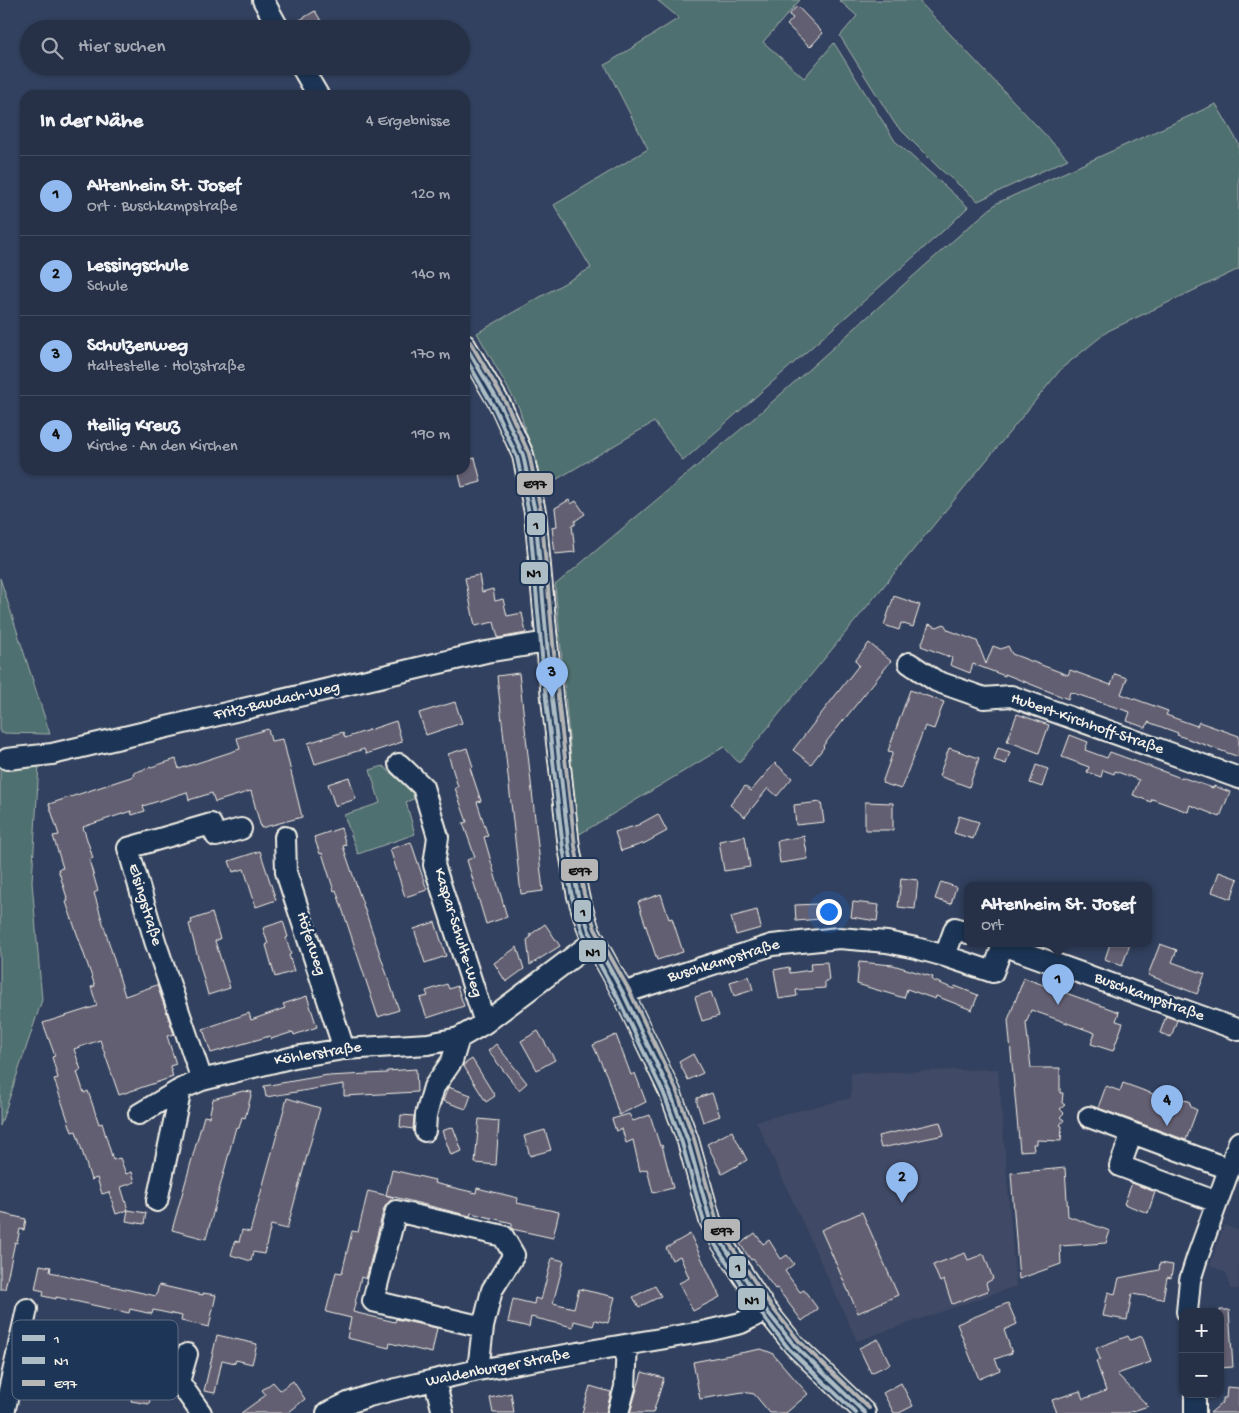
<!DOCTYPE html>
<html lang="de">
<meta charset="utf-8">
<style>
:root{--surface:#263147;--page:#323d52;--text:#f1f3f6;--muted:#a4a9b4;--line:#424c60;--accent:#90b9f0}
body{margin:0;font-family:"Gochi Hand",sans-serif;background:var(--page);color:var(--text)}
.controls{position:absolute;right:15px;bottom:15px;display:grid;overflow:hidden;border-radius:10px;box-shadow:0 1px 4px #0004}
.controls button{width:45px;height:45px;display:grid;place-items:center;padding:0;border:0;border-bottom:1px solid var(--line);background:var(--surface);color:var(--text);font:25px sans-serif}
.you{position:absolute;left:828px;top:911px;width:18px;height:18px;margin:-12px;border:4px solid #fff;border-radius:50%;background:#1a73e8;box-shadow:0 0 0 8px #1a73e833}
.badge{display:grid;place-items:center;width:32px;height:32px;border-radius:50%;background:var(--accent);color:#111;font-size:16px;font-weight:700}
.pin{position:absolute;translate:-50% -41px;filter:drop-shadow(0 1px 2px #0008)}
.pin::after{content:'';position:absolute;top:26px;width:18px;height:15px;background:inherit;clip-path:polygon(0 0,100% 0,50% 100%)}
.popup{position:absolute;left:964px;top:882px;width:188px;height:65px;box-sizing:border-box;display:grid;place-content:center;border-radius:10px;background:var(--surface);filter:drop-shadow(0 1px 4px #0005);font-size:16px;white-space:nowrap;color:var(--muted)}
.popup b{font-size:19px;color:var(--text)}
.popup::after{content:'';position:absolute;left:50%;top:100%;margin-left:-10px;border:10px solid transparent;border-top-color:var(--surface)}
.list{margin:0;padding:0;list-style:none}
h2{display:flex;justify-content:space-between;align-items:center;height:65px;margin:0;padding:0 20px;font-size:21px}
h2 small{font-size:16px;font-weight:400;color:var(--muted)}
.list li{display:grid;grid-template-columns:32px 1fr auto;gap:15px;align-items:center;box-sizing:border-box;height:80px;padding:0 20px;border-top:1px solid var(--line)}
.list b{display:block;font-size:19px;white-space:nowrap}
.list p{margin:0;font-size:16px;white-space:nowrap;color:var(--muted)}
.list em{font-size:16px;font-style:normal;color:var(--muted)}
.icon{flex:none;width:28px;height:28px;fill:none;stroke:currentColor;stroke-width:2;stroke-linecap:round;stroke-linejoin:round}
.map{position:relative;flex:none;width:1239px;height:1413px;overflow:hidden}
.search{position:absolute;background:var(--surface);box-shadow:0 1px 4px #0004;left:20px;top:20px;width:450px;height:55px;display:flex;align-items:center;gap:12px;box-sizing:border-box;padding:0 18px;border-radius:28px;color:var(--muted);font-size:19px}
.panel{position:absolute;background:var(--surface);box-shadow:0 1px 4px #0004;left:20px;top:90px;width:450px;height:385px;border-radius:15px}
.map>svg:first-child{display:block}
.built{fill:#414a65}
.green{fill:#507070;stroke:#a2b0ac}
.building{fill:#635e72;stroke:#f4f1e8}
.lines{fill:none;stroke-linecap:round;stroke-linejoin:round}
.minor-casing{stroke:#f4f1e8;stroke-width:24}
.minor{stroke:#1d3557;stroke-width:20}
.bus-1-casing{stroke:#1d3557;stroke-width:8}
.bus-2-casing{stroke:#1d3557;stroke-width:8}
.bus-3-casing{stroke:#1d3557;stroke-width:8}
.bus-1{stroke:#adbdc6;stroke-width:4}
.bus-2{stroke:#adbdc6;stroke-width:4}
.bus-3{stroke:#b6b6b6;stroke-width:4}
.labels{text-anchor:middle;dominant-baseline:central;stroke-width:5;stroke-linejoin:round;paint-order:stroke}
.street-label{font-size:16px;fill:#f4f1e8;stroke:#1d3557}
.key{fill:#1d3557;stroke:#5e6d82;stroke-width:1}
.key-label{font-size:14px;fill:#f4f1e8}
.line-badge{stroke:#1d3557;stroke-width:2}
.pale-badge-label{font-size:14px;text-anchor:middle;font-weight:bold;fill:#111}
</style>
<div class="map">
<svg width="1239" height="1413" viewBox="0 0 1239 1413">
<rect width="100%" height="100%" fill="#32415f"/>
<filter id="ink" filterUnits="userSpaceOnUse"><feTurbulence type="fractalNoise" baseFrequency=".02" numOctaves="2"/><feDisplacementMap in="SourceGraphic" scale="10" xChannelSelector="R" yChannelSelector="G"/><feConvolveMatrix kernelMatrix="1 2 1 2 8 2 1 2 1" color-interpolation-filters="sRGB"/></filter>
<g filter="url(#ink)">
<path class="built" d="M998,1069L1016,1286L857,1341L756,1121L851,1098V1073Z
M1224,1225L1239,1231V1289H1230L1226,1273L1210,1265Z"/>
<path class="green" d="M657,0H800L763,42L804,78L834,43L895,141L968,207L952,223L683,461L654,422L542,488L519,408L477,333L591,268L554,205L648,149L605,65L679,18Z
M839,0H918L1068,159L978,201L940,169L895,124L840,36L857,16Z
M1216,104L1239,144V269L1108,331L1062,368L739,763L724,747L578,835L555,585L753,419L965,230L997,203Z
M0,578L50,734L0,733Z
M0,764H39L32,882L42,1000L0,1126Z
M383,766L418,797L406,802L415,834L358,854L344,815L380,803L370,770Z"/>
<path class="building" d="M797,6L823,33L810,47L787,25L793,18L789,15Z
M315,11L326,29H303L298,21Z
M475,458L481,482L462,487L458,470H465V460Z
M569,500L571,504L576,501L585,514L575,521V525H572L575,552L555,554L552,527L557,526L555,508Z
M479,575L482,592L493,589L495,601L503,599L507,616L522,613L526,633L498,638L494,622L475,626L465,578Z
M894,596L920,605L913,627L901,623L899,630L884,625Z
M929,624L937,627L944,624L948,630L977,641L986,664L993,646L1001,649L1008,646L1012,654L1068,675L1070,670L1111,685L1115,674L1127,678L1121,694L1168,711L1166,715L1197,726L1199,722L1239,736V757L1177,735L1178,733L1148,722L1146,728L1127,721L1130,712L1070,692L1068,699L1005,674V676L973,664L970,673L950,665L952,658L921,646Z
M869,643L891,661L823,746L824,747L811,764L793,750L859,665L855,661Z
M519,673L543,891L521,894L497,676Z
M910,690L944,702L934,729L925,726L901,789L882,783L893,752L888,751Z
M455,702L462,723L426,735L419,713Z
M1017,714L1049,725L1039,753L1007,741Z
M396,721L402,742L366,754L364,749L315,764L308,743L343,732L345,738Z
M268,729L271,741L283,739L302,817L261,828L251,791L215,802L212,793L189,800L187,792L143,806L145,811L132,815L131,811L83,827L93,858L89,860L98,891L94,893L125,996L157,985L174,1034L167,1036L176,1064L170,1066L173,1077L119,1095L100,1040L74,1049L81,1070L77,1072L84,1093L88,1091L99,1124L102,1123L113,1160L120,1158L126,1174L132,1172L135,1182L121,1187L128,1210L116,1214L109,1192L102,1194L97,1178L91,1180L76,1131L72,1132L54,1079L58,1078L52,1057L55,1056L43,1023L97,1006L91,987L95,986L66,902L68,901L58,869L63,868L53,836L59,835L49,804L134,776L133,773L176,759L179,769L240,749L237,738Z
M1070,735L1088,742L1085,750L1107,758L1110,752L1181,778V777L1213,788L1214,786L1230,792L1220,817L1190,805L1188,812L1152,799L1151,802L1133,795L1139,780L1115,771L1114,774L1103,770L1101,777L1087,772L1089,767L1062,757Z
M467,748L473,767L470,768L481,801L477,802L488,836L484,837L507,917L486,924L467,860L475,857L463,823L467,822L455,788L458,787L448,754Z
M949,748L979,758L969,787L939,776Z
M998,748L1010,752L1006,764L994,760Z
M775,763L792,778L777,796L768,788L745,817L730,805L745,786L751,791Z
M1036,765L1048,769L1042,787L1030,783Z
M349,777L356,799L335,806L328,784Z
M821,802L824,822L796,825L794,805Z
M865,802L893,803V830H865Z
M658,814L667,831L645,843L621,851L615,832L638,825Z
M959,816L979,822L973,839L954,833Z
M341,828L346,845L343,846L399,1010L378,1017L336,890L334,891L322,853L320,854L314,837Z
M745,836L750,867L724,871L719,841Z
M804,836L808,859L780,863L777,841Z
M411,842L427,890L405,897L390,849Z
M260,851L276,900L256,907L244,869L233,872L229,861Z
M1219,872L1238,879L1231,899L1212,892Z
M901,878L918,880L915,909L898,907Z
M941,882L956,887L951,904L935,899Z
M661,894L669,919L672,918L683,952L657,960L638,902Z
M853,902L879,905L877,921L851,917Z
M819,904L820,919L796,921L795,905Z
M757,910L761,928L736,935L731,917Z
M212,913L220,939L215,941L230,988L208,995L189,924L192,923L191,920Z
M283,921L288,937L286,938L291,954L289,955L294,971L275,977L266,945L268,944L263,928Z
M435,922L446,956L425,963L414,929Z
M545,924L560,946L530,965L527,940L531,937L530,935Z
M1110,944H1130L1122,966L1105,959Z
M1160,944L1177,950L1172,962L1205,974L1197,994L1148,975Z
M517,947L524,969L506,982L494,963Z
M827,962L829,981H825V988L796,990L797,996L779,999L774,970L789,967L790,973L811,970L810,963Z
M859,962L893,965L933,977L932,980L954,989L955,986L978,995L972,1010L936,996L935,999L907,989L904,998L857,984Z
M749,976L753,990L734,996L730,982Z
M1024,978L1119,1012L1116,1021L1123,1023L1113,1051L1091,1044L1095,1033L1031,1010L1026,1023L1031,1068H1060V1093H1063L1062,1103L1065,1105L1060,1109L1064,1113L1060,1117L1064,1120L1060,1125L1062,1126L1061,1141L1037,1140V1144H1033L1034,1150L1020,1151L1008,1020Z
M447,984L449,989L457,986L464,1006L427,1018L420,998L428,996L426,991Z
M711,992L719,1016L702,1021L695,997Z
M307,996L317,1027L294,1035L293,1032L271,1039L270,1036L211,1053L203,1029L249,1013L251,1020L285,1008L283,1004Z
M1166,1016L1177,1020L1171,1037L1160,1033Z
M538,1031L555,1060L537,1070L521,1041Z
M616,1035L631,1075L635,1073L646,1102L619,1115L607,1076L593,1045Z
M496,1044L527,1083L519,1090L488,1051Z
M693,1054L703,1073L688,1080L679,1062Z
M472,1059L495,1096L486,1102L463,1065Z
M416,1069L417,1092L344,1096V1084L266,1097L264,1086L328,1075V1076L387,1073V1071Z
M1123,1083L1178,1103L1182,1100L1189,1101L1191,1107L1197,1110L1186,1140L1098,1108L1106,1086L1120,1091Z
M448,1087L471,1095L466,1109L443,1101Z
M243,1091L252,1092L245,1118L242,1117L239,1128L236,1127L206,1239L172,1230L204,1116L209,1117L213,1099Z
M712,1093L720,1116L703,1122L697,1103V1098Z
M287,1098L320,1108L287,1229L271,1225L264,1254L253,1252L251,1261L231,1255L235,1241L239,1242L242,1230L250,1232Z
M629,1114L633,1121L650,1115L660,1146L662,1145L673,1188L653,1193L647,1169L640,1171L633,1140L626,1143L622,1129L616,1131L612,1119Z
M401,1115L414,1116L413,1129L400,1127Z
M479,1119L499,1121L496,1165L475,1163Z
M940,1122L944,1135L881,1148L878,1136Z
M453,1127L462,1151L451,1155L442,1131Z
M545,1130L551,1150L530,1156L524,1136Z
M732,1131L747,1160L722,1174L707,1144Z
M1065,1168L1068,1216L1110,1231L1106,1243L1060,1246L1061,1264L1019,1279L1011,1173Z
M392,1170L435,1180L434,1183L476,1193L477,1188L518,1198L517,1203L559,1212L553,1238L512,1229V1223L471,1213L470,1216L386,1195Z
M1132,1183L1155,1192L1148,1213L1124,1204Z
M368,1191L393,1197L384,1208L366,1279L361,1277L353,1312L395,1322L396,1319L437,1328L432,1353L390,1343L389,1348L347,1338L351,1318L326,1312L336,1272L342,1273L352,1231L358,1232Z
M128,1210L146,1213L144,1224L126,1221Z
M862,1212L898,1295L858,1313L821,1230Z
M0,1213L26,1219L24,1230L20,1229L17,1243L15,1242L5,1289H0Z
M755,1233L763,1244L769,1240L781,1259L787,1255L794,1264L785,1271L800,1292L804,1290L818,1309L802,1321L777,1288L775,1289L753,1259L751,1260L740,1244Z
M690,1234L720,1297L693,1311L679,1283L689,1278L680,1256L672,1260L666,1248Z
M965,1253L968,1260L984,1254L993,1279L986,1283L988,1291L952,1304L944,1280L940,1282L933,1265Z
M552,1258L564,1261L553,1303L574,1308L579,1289L615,1297L608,1323L595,1320L593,1326L574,1321L573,1327L531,1317L529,1327L508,1322L513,1299L534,1304L535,1298L541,1300Z
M1160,1263L1173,1265L1171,1278L1167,1277L1163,1299L1132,1294L1127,1320L1103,1316L1108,1292L1115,1294L1119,1278L1159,1270Z
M40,1265L51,1267L50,1272L156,1296L159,1285L203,1295V1293L216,1295L209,1327L181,1321L182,1316L153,1310L152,1314L130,1309L129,1313L56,1297V1299L43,1296L44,1291L35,1289Z
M655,1286L661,1296L639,1307L633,1297Z
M1008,1303L1017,1324L1004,1330L1012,1353L995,1359L1000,1370L979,1379L957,1324Z
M1220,1310H1229L1233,1367L1220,1368Z
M86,1334L100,1337L93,1370L63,1363L66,1348L82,1351Z
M217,1335L257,1344L252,1364L236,1360L235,1363L222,1360L215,1393L204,1391Z
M131,1336L153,1341L147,1367L125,1362Z
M1128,1336L1130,1340L1142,1336L1151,1362L1117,1374L1148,1406L1127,1413H1057L1052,1400L1080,1391L1083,1399L1106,1391L1096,1361L1100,1359L1096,1348Z
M878,1339L890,1364L871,1373L859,1348Z
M761,1349L772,1353L808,1394L786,1413H770L754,1394L743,1392L700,1399L693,1362Z
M642,1372L664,1378L653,1413H630Z
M135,1377L154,1380L149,1404L131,1401Z
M293,1381L305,1399L288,1413H241L266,1395L262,1390L273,1382L280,1390Z
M901,1383L913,1406L899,1413H894L883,1393Z
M590,1386L611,1392L606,1413H582Z
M1227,1387L1239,1388V1413H1210L1223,1402V1398H1226Z
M511,1393L514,1413H493L490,1398Z"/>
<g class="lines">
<defs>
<path id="minor" d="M263,0L279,29
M301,66L318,95
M465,345L501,406L523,455L535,512L552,698L569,847L578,896L589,931L623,993L670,1092L688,1141L710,1220L722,1243L766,1310L794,1345L865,1413
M909,663L936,681L984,698L1011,696L1239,778
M7,759L52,754L486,652L547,642
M399,764L423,787L438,837L434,865L485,1023
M285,837L286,872L344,1049
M1000,944L1239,1030
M945,956L955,928L968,933
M623,993L772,945L839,938L887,942L916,948L945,956L993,972L1003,945
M202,1080L155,941L128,848L211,824L216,836L241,829
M139,1114L181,1089L202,1080L294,1057L344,1049L428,1044L459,1038L485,1023L594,941
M1089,1117L1229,1169
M425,1131L426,1115L434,1087L452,1061L459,1038
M1132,1133L1120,1166L1217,1202
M157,1201L181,1089
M1187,1312L1190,1280L1197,1258L1239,1142
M187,1354L179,1382L201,1413
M478,1370L483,1327L492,1290L514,1255L503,1236L396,1211L373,1301L483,1327
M435,1381L443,1413
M1195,1394V1413
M4,1413L27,1309
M327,1413L348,1403L369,1396L404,1387L478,1370L707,1331L741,1323L766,1310
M618,1413L625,1387L627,1345"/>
</defs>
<use href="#minor" class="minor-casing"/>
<use href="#minor" class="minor"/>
<defs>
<path id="bus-1" d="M465,345L501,406L523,455L535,512L552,698L569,847L578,896L589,931L623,993L670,1092L688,1141L710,1220L722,1243L766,1310L794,1345L865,1413"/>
<path id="bus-2" d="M465,357L495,409L517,457L529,513L546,699L563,848L572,897L583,933L617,996L664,1094L682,1143L704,1222L716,1246L761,1313L789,1349L856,1413"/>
<path id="bus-3" d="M470,342L506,403L529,454L541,511L558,697L575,846L584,894L595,929L629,990L676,1089L694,1139L716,1218L727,1240L771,1306L799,1341L869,1408"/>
</defs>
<use href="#bus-1" class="bus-1-casing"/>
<use href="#bus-2" class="bus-2-casing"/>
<use href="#bus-3" class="bus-3-casing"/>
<use href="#bus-1" class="bus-1"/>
<use href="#bus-2" class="bus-2"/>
<use href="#bus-3" class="bus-3"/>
</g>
</g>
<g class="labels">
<g class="street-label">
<text transform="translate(277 702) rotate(-13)">Fritz-Baudach-Weg</text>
<text transform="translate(1087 725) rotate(19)">Hubert-Kirchhoff-Straße</text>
<text transform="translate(144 905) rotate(73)">Elsingstraße</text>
<text transform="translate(457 933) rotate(73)">Kaspar-Schulte-Weg</text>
<text transform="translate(310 944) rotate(72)">Höferweg</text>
<text transform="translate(724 962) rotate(-17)">Buschkampstraße</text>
<text transform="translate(1149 998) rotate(20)">Buschkampstraße</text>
<text transform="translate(318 1055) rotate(-9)">Köhlerstraße</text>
<text transform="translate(498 1369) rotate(-11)">Waldenburger Straße</text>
</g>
</g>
<rect x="12" y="1320" width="166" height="80" rx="8" class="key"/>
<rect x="22" y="1335" width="23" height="6" fill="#adbdc6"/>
<rect x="22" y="1357" width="23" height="7" fill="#adbdc6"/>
<rect x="22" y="1380" width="23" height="6" fill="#b6b6b6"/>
<g class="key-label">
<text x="54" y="1343">1</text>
<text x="54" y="1365">N1</text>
<text x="54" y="1388">E97</text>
</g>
<g class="line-badge">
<rect x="516" y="472" width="38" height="24" rx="5" fill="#b6b6b6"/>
<rect x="526" y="512" width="20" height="24" rx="5" fill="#adbdc6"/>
<rect x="520" y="561" width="29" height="24" rx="5" fill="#adbdc6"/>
<rect x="560" y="858" width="39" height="24" rx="5" fill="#b6b6b6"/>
<rect x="573" y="899" width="19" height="24" rx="5" fill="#adbdc6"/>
<rect x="578" y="939" width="29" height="24" rx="5" fill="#adbdc6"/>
<rect x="703" y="1218" width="38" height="24" rx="5" fill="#b6b6b6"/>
<rect x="728" y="1255" width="19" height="24" rx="5" fill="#adbdc6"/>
<rect x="737" y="1287" width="29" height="24" rx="5" fill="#adbdc6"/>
</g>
<g class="pale-badge-label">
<text x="535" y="488">E97</text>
<text x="536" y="529">1</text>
<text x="534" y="577">N1</text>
<text x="580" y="875">E97</text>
<text x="583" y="916">1</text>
<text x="593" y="956">N1</text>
<text x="722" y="1235">E97</text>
<text x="738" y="1271">1</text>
<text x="752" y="1304">N1</text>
</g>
</svg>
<div class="controls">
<button>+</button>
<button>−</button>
</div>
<div class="you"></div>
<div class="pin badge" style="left:1058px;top:1005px">1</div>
<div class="popup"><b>Altenheim St. Josef</b>Ort</div>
<div class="pin badge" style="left:902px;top:1203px">2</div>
<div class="pin badge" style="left:552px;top:698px">3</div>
<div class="pin badge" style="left:1167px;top:1126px">4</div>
<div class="search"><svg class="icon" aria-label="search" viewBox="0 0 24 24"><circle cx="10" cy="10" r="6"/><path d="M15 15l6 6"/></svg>Hier suchen</div>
<section class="panel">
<h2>In der Nähe<small>4 Ergebnisse</small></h2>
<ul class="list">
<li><span class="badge">1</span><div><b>Altenheim St. Josef</b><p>Ort · Buschkampstraße</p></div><em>120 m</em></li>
<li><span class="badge">2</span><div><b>Lessingschule</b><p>Schule</p></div><em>140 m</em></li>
<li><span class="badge">3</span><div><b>Schulzenweg</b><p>Haltestelle · Holzstraße</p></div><em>170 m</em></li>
<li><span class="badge">4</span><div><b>Heilig Kreuz</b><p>Kirche · An den Kirchen</p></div><em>190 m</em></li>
</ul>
</section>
</div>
